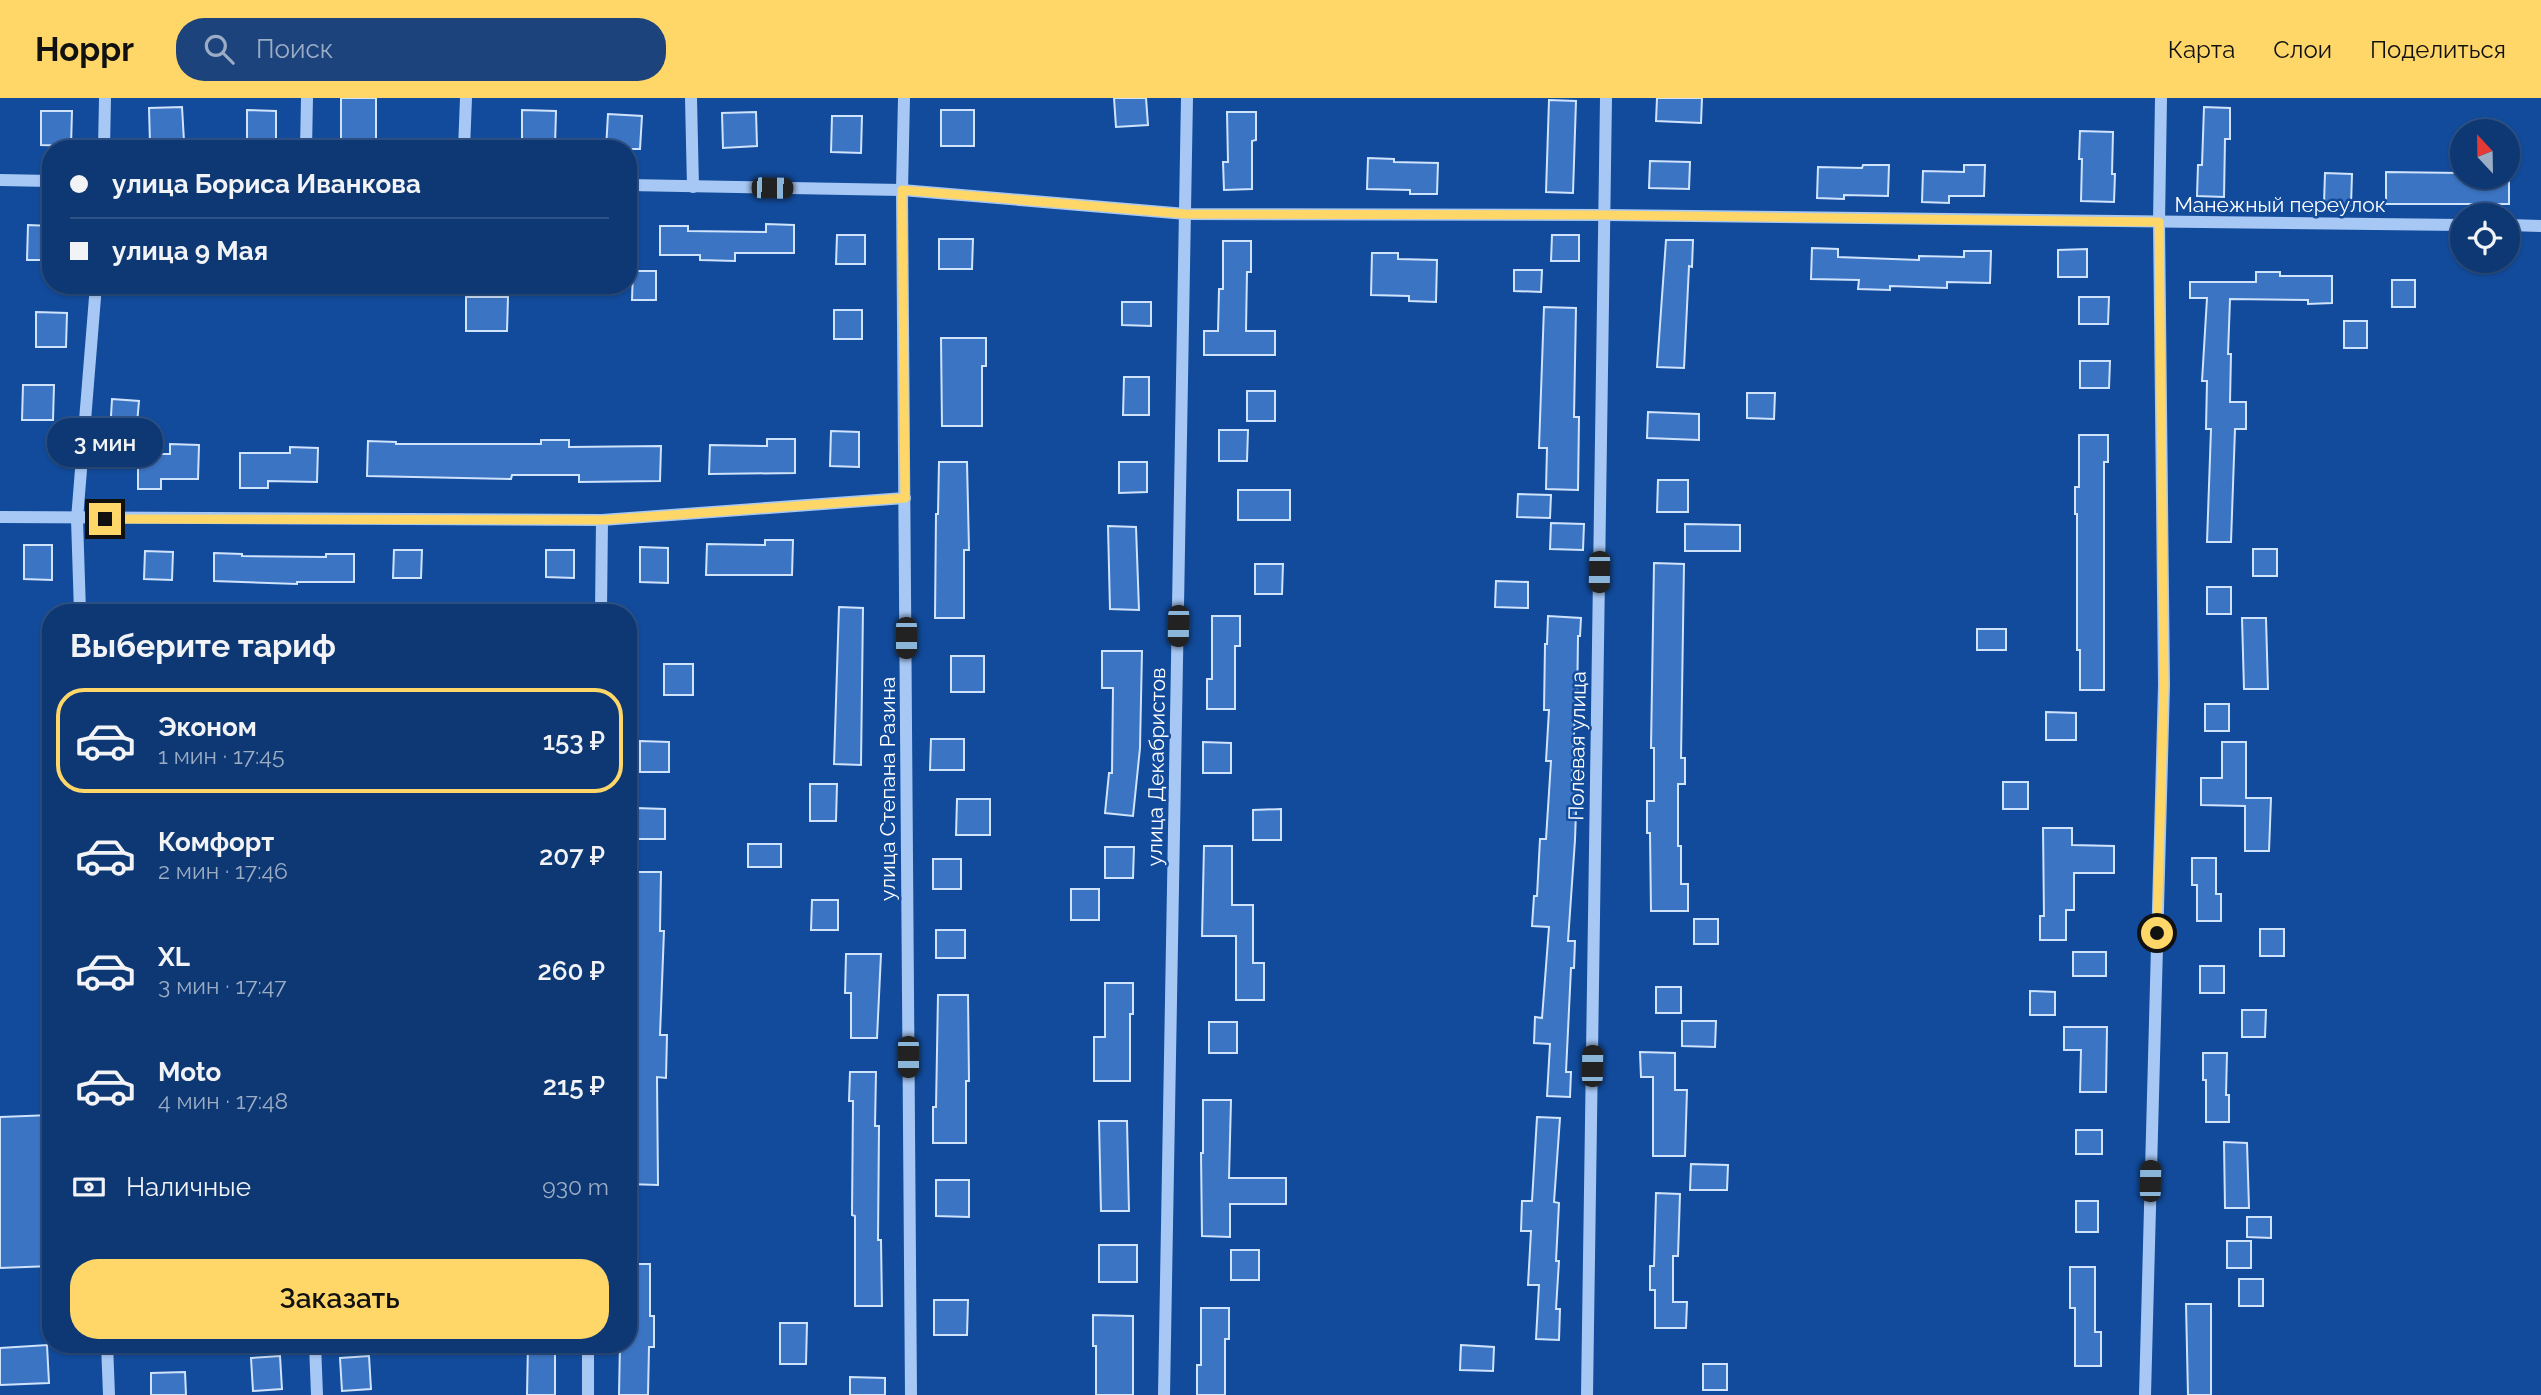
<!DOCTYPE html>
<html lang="ru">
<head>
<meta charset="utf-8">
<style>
	body { margin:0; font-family:Raleway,sans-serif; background:#1c437c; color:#f1f3f6; height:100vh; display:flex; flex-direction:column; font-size:26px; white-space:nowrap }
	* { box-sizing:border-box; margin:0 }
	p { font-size:23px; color:#9bacc5 }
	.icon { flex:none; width:38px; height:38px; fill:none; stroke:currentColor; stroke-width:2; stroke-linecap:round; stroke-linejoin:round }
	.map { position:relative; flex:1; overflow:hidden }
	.panel { position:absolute; left:42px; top:506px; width:595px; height:749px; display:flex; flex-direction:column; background:#0e3874; border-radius:28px; box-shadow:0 2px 5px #0004,0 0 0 2px #2e5286 }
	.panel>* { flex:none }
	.top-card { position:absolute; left:42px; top:42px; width:595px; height:154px; border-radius:28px; box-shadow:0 2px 5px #0004,0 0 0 2px #2e5286; display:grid; align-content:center; height:154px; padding:0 28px; background:#0e3874 }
	.needle { width:46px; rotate:338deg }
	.fabs { position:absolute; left:2450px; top:21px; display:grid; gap:14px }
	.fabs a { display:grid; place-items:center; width:70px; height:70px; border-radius:50%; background:#0e3874; box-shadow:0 2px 5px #0004,0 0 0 2px #2e5286; font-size:35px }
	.end { position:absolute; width:32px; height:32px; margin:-16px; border:9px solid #ffd769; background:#111; box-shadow:0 0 0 4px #111 }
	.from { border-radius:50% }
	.bubble { position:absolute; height:49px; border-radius:24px; background:#0e3874; box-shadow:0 2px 5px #0004,0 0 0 2px #2e5286; font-size:23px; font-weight:600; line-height:49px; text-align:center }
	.car { position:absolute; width:21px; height:42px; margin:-21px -10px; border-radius:9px; box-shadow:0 0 5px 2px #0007; background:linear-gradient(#222 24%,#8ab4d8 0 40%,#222 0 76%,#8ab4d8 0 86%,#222 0) }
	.top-card b { display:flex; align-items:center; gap:24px; height:66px; font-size:26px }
	.top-card b+b { border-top:2px solid #2e5286 }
	.top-card i { width:18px; height:18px; background:#f1f3f6 }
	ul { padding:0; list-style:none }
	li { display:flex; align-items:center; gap:21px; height:105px; margin:0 14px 10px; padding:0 14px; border:4px solid transparent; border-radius:28px }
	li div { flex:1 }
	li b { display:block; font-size:26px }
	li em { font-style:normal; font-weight:600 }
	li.active { border-color:#ffd769 }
	li>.icon { width:63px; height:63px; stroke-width:1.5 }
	h2 { padding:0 28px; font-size:32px; line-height:84px }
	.pay { display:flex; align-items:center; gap:18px; height:77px; padding:0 28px; font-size:26px }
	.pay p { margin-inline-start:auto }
	.primary-button { display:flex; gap:14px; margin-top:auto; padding:14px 28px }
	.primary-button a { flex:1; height:80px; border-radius:28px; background:#ffd769; color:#111; font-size:28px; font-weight:600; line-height:80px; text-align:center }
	header { display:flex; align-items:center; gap:42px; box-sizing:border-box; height:98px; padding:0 35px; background:#ffd769; color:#111 }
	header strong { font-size:33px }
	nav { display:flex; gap:38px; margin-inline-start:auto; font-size:24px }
	.search { width:490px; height:63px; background:#1c437c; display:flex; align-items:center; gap:18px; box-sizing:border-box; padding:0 24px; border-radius:28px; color:#9bacc5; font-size:26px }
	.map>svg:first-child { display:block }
	.building { fill:#3b74c2; stroke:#cfe3fd; stroke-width:2 }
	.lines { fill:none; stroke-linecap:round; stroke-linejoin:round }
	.minor { stroke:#a7c8f4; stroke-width:12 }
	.route { stroke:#ffd769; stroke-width:9 }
	.labels { text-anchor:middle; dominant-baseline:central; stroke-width:5; stroke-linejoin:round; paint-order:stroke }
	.street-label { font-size:21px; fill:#fff; stroke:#124b9b }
</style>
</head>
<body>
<header>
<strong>Hoppr</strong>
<div class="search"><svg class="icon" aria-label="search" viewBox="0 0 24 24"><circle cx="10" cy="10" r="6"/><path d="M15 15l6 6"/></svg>Поиск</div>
<nav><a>Карта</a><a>Слои</a><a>Поделиться</a></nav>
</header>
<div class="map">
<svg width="2541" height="1297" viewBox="0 0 2541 1297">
	<rect width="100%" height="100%" fill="#124b9b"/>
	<!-- building -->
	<g class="building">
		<rect x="341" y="0" width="35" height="45"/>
		<path d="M1114,0H1146L1148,27L1116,29Z"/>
		<path d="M1657,0H1702L1701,25L1656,23Z"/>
		<path d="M1549,2L1576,3L1573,95L1546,94Z"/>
		<path d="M182,9L184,43L150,45L149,10Z"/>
		<path d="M2204,9L2230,10V41H2225L2224,99L2197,98L2198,67H2202Z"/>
		<path d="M247,12L276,13V42H247Z"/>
		<path d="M522,12L556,13L555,48L522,47Z"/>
		<rect x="941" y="12" width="33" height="36"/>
		<path d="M41,13H72L71,48L41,47Z"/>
		<path d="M756,14L757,48L723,50L722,15Z"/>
		<path d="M1227,14H1256V42L1252,43V91L1224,92L1223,64H1228Z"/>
		<path d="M608,16L642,18L640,51H606Z"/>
		<path d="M832,18H862L861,55L831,54Z"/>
		<path d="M2080,33L2113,34L2112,76H2115L2114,104L2081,103L2082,61H2079Z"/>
		<path d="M1368,60L1394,61V64L1438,65L1437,96H1410V92L1367,91Z"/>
		<path d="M1650,63L1690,64L1689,91L1649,90Z"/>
		<path d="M1863,67H1889L1888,98L1844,97V101L1817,100L1818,69L1862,70Z"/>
		<path d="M1964,67H1985L1984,98H1949V105L1922,104L1923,73L1964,74Z"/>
		<path d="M2386,74L2462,75V79H2509V106H2386Z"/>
		<path d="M2325,75L2352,76L2351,107L2324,106Z"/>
		<path d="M766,126L794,127V155H735V163L700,162V157H660V128H688V133L766,134Z"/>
		<path d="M28,127L51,128V162H27Z"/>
		<path d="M837,137H865V166H836Z"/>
		<path d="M1552,137H1579V163H1551Z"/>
		<path d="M939,141H973L972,171H939Z"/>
		<path d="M1666,142H1693L1692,169L1689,168L1684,270L1657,269Z"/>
		<path d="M1223,143H1251V174H1247L1246,233H1275V257H1204V233H1218L1219,191H1223Z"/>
		<path d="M1812,150L1838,151V159L1919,162V158L1964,159V153H1991L1990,185L1947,184V190L1890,188V192L1858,191L1859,182L1811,181Z"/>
		<path d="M2087,151V179H2058V152Z"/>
		<path d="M1372,155H1398V161L1437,162L1436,204L1409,203V198L1371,197Z"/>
		<path d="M1514,172H1542L1541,194L1514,193Z"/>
		<path d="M633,173H656V202H632Z"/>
		<path d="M2256,174H2280V178H2332V205L2308,206V202L2230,201L2228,256H2231L2230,304H2246V331H2235L2231,444H2207L2211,331H2206L2207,283H2202L2207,200H2190V184H2256Z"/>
		<rect x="2392" y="182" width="23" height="27"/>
		<path d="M466,199H508L507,233H466Z"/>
		<path d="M2079,199H2109L2108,226H2079Z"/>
		<path d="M1122,204H1151V228L1122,227Z"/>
		<path d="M1544,209L1576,210L1574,319H1579L1578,392L1546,391L1547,350H1539Z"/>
		<rect x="834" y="212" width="28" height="29"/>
		<path d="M36,214L67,215L66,249H36Z"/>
		<rect x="2344" y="223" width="23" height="27"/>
		<path d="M941,240H986V268H982V328H942Z"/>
		<path d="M2080,263H2110L2109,290H2080Z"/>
		<path d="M1124,279H1149V317H1123Z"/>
		<path d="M23,287H54L53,322H22Z"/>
		<rect x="1247" y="293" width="28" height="30"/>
		<path d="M1747,295H1775L1774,321L1747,320Z"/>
		<path d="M112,301L139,303L136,337L110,335Z"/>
		<path d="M1648,314L1699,316V342L1647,340Z"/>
		<path d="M1219,332H1248L1247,363H1219Z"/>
		<path d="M831,333L859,334V369L830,368Z"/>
		<path d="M2079,337H2108V364H2104V592H2080V552H2077V416H2075V389H2079Z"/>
		<path d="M767,341H795V375L709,376L710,347L767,348Z"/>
		<path d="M541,342H569V349L661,348L660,383L579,384V377H512L511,381L367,378L368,343L396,344V346H541Z"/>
		<path d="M170,346L199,347L198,381H161V391H138V356H170Z"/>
		<path d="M290,349L318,350L317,384L268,383V390H240V355H290Z"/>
		<path d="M939,364H967L969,452H964V520H935L936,416H938Z"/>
		<path d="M1119,364H1147V394L1119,395Z"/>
		<path d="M1658,382H1688V414H1657Z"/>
		<rect x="1238" y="392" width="52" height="30"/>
		<path d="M1518,396L1551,397L1550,420L1517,419Z"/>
		<path d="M1551,425L1584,426L1583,452L1550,451Z"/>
		<path d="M1685,426L1740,427V453H1685Z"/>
		<path d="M1108,428L1136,429L1139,512L1110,511Z"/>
		<path d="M765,442H793L792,477H706L707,446L765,447Z"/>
		<path d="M24,447H52V482L24,481Z"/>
		<path d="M640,449L668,450V485L640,484Z"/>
		<rect x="2253" y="451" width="24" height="27"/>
		<path d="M394,452H422L421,480H393Z"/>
		<path d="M546,452H574V480L546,479Z"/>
		<path d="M145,453L173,454L172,482L144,481Z"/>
		<path d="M214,455L242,456V458L326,459V456H354V484H297V486L214,483Z"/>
		<path d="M1654,465L1684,466L1681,660H1685V686H1678V748H1681V786H1688V813H1651L1650,735H1647V703H1654V650H1651Z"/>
		<path d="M1255,466H1283L1282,496H1255Z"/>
		<path d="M1496,483L1528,484V510L1495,509Z"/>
		<rect x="2207" y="489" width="24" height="27"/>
		<path d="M839,509L863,510L861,667L834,666Z"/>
		<path d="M1212,518H1240V548H1235V611H1207V581H1212Z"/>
		<path d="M1548,518L1581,520L1580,538H1578L1577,613H1575L1572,685H1577L1575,742L1568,843H1575L1574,870H1571L1566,974H1571L1570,999L1547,998L1550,946L1534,945L1535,919L1542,920L1549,829L1532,828L1534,798H1537L1540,741H1546L1551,663H1546L1549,612H1544L1545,546H1547Z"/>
		<path d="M2242,520H2266L2268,591H2244Z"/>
		<rect x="1977" y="531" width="29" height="21"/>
		<path d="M1102,553H1142L1140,650L1133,718L1105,715L1109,675H1112L1113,590H1102Z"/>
		<rect x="951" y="558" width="33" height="36"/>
		<rect x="664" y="566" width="29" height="31"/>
		<rect x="2205" y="606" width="24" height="27"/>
		<path d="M2046,614L2076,615V642H2046Z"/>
		<path d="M931,641H964V672H930Z"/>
		<path d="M640,643L669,644V674H640Z"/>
		<path d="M1203,644L1231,645V675H1203Z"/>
		<path d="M2222,644H2246V700H2271L2269,753H2245V708L2201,707V680H2222Z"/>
		<rect x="2003" y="684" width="25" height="27"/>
		<path d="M810,686H837L836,723H810Z"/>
		<path d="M957,701H990V737H956Z"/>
		<path d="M636,710L665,711V741H636Z"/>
		<path d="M1281,711V742H1253V712Z"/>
		<path d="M2043,730H2072V747L2114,748V775H2074V812H2066V842H2040V818H2044Z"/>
		<rect x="748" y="746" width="33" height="23"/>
		<path d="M1204,748H1232V807H1253V865H1264V902H1236V838H1202Z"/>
		<path d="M1105,749H1134L1133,780H1105Z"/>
		<path d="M2192,760H2216V796H2221V823H2197V787H2192Z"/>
		<rect x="933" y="761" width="28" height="30"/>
		<path d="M632,774H661L660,833H664L660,937H667L666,980L657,979L658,1087L628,1086V936H631L632,889L634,890L635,805H632Z"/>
		<rect x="1071" y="791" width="28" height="31"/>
		<path d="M812,802H838V832H811Z"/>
		<rect x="1694" y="821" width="24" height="25"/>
		<rect x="2260" y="831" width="24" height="27"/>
		<rect x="936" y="832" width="29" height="28"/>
		<rect x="2073" y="854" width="33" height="24"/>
		<path d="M846,856H881L877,940H851V895H845Z"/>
		<rect x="2200" y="868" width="24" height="27"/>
		<path d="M1105,885H1133V916H1130V983H1094V939H1105Z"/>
		<rect x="1656" y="889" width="25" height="26"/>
		<path d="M2030,893L2055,894V917H2030Z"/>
		<path d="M938,897H968L969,983H966V1045H933V1009H936Z"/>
		<path d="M2242,912H2266L2265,939H2242Z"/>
		<path d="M1682,923H1716L1715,949L1682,948Z"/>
		<rect x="1209" y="924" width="28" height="31"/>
		<path d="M2064,929H2107L2106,994H2080L2081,952H2064Z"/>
		<path d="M1640,954L1675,955V992H1687L1685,1058H1653V979H1641Z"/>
		<path d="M2203,955H2227L2226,997H2229V1024H2206V982H2203Z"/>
		<path d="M850,974H876L875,1028H879L878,1142H881L882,1208H855V1118L852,1117L853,1003H849Z"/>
		<path d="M1203,1002H1231L1229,1080H1286V1106H1230V1139L1202,1138L1201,1055H1203Z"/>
		<path d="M51,1017V1168L0,1170V1019Z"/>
		<path d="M1537,1019L1560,1020L1554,1104L1559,1105L1556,1163H1559L1556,1211H1560L1559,1242L1536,1241L1539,1187H1528L1531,1133H1521L1522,1103H1532Z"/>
		<path d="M1099,1023H1127L1129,1113H1101Z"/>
		<rect x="2076" y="1032" width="26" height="24"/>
		<path d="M2224,1044L2247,1045L2249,1110H2225Z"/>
		<path d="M1691,1066L1728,1067L1727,1092H1690Z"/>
		<path d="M936,1082H969V1119L936,1118Z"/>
		<path d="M1656,1095L1680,1096L1678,1158H1673V1204H1687L1686,1230H1655V1192H1650V1168H1654Z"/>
		<rect x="2076" y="1103" width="22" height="31"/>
		<path d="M2247,1119H2271V1140L2247,1139Z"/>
		<rect x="2227" y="1143" width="24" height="27"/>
		<rect x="1099" y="1147" width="38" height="37"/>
		<rect x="1231" y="1152" width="28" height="30"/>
		<path d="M628,1166H650V1218H654V1249H649L648,1297H619L620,1246H628Z"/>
		<path d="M2070,1169H2095V1234H2101V1268H2075V1210H2070Z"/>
		<rect x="2239" y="1181" width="24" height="27"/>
		<path d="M934,1202H968L967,1237H934Z"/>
		<path d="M2186,1206H2211V1297H2188Z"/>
		<path d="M1201,1210H1229V1241H1225V1297H1197V1267H1201Z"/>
		<path d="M1093,1217L1133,1218V1297H1096V1248H1093Z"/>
		<path d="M780,1225H807L806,1266H780Z"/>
		<path d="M528,1246H555V1297H527Z"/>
		<path d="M47,1247L49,1285L0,1287V1250Z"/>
		<path d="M1461,1247L1494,1249L1493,1273L1460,1272Z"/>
		<path d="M280,1258L282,1291L253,1293L251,1260Z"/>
		<path d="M369,1258L371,1291L342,1293L340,1260Z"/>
		<rect x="1703" y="1266" width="24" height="26"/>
		<path d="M185,1274L186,1297H151V1275Z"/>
		<path d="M850,1279L885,1280V1297H850Z"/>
	</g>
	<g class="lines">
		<!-- minor -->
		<g class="minor">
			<path d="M691,0L693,89"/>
			<path d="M904,0L902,92L911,1297"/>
			<path d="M104,51L105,0"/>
			<path d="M306,51L307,0"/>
			<path d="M464,51L466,0"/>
			<path d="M0,82L51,83"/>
			<path d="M628,87L902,92L1186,116L1605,117L2462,127"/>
			<path d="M2508,127L2541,128"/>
			<path d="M0,419L602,422L905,400"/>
			<path d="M80,514L77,421L96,187"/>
			<path d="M601,514L602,422"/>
			<path d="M107,1246L109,1297"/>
			<path d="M315,1246L317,1297"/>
			<path d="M588,1297V1246"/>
			<path d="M1164,1297L1187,0"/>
			<path d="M1587,1297L1606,0"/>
			<path d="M2145,1297L2164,587L2159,124L2161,0"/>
		</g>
	</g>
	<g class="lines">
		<!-- route -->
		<path class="route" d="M105,421L603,422L905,400L902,92L1186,116L1605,117L2159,124L2164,587L2157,835"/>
	</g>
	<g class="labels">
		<!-- street labels -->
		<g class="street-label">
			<text x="2280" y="106">Манежный переулок</text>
			<text transform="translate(1577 648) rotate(-89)">Полевая улица</text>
			<text transform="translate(1156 669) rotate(-89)">улица Декабристов</text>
			<text transform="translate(887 691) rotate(-90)">улица Степана Разина</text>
		</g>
	</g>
</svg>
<div class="fabs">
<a><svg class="needle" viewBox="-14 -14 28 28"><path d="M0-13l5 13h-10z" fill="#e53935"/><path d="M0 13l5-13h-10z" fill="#9bacc5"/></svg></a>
<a><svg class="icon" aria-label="locate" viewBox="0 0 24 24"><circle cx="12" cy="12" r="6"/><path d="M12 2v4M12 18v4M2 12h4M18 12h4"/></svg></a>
</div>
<i class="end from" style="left:2157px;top:835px"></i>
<i class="end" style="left:105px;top:421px"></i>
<div class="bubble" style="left:47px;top:320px;width:116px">3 мин</div>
<i class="car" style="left:772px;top:90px;rotate:91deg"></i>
<i class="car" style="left:1599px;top:474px;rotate:181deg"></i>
<i class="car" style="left:1178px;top:528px;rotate:181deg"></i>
<i class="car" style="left:906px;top:540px;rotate:180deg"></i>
<i class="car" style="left:908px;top:959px;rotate:180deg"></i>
<i class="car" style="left:1592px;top:968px;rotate:1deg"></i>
<i class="car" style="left:2150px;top:1083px;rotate:1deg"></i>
<div class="top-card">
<b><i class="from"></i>улица Бориса Иванкова</b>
<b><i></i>улица 9 Мая</b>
</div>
<section class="panel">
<h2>Выберите тариф</h2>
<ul>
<li class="active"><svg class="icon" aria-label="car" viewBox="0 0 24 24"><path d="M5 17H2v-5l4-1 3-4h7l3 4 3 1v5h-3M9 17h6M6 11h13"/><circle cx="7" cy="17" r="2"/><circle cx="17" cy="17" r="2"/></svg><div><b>Эконом</b><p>1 мин · 17:45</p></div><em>153 ₽</em></li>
<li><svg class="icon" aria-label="car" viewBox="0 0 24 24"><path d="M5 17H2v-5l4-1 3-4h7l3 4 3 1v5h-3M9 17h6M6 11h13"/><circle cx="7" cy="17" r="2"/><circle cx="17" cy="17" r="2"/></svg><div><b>Комфорт</b><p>2 мин · 17:46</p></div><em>207 ₽</em></li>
<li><svg class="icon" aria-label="car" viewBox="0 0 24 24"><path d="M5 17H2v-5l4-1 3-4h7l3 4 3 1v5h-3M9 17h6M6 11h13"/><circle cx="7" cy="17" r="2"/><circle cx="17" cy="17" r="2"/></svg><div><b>XL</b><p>3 мин · 17:47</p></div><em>260 ₽</em></li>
<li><svg class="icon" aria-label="car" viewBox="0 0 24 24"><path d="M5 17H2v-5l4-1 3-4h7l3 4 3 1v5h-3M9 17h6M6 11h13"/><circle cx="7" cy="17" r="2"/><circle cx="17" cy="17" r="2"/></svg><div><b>Moto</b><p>4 мин · 17:48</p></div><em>215 ₽</em></li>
</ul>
<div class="pay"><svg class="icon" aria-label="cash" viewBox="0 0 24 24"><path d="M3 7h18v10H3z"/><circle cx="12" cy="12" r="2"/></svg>Наличные<p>930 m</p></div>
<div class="primary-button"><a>Заказать</a></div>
</section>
</div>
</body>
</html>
